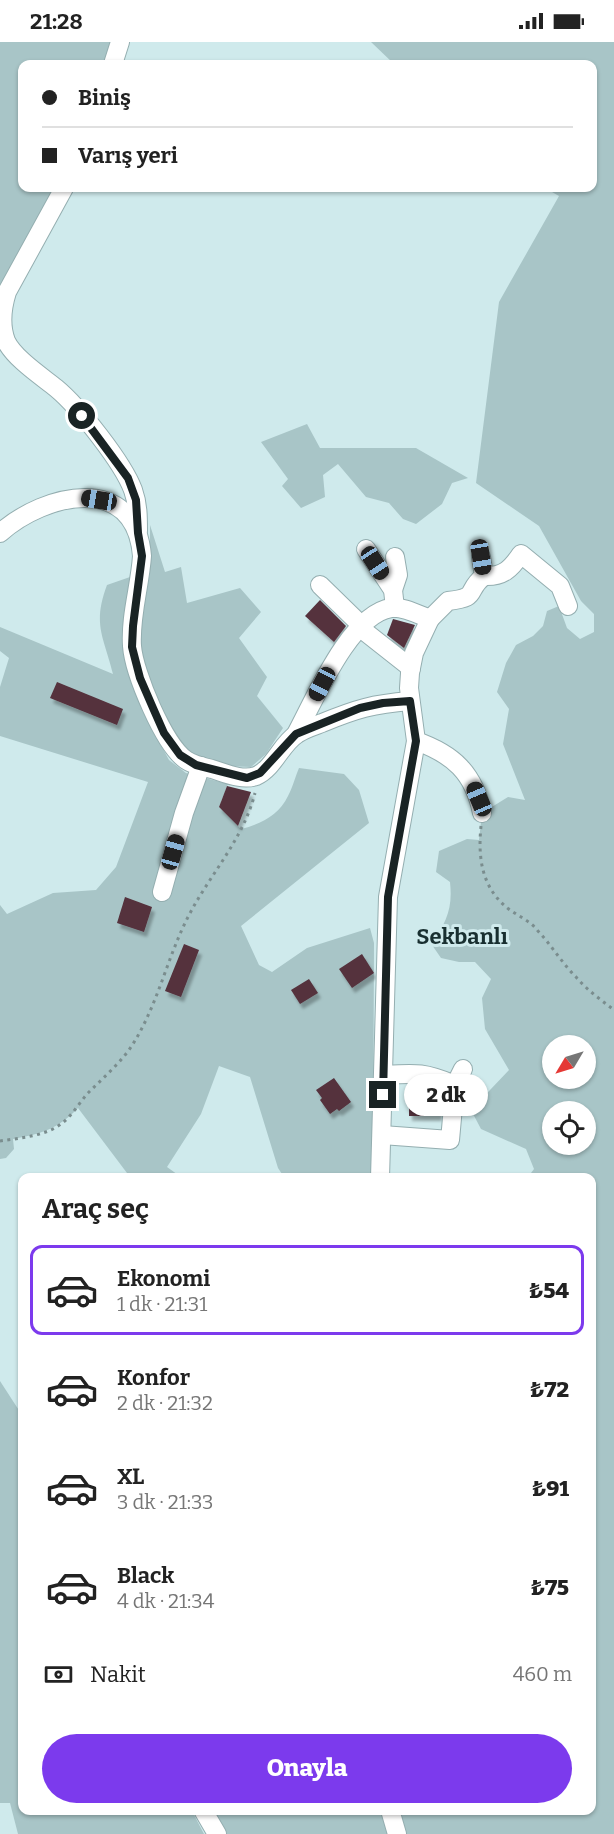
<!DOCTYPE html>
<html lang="tr">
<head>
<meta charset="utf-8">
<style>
	body { margin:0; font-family:Bitter,serif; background:#f6f6f6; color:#222; height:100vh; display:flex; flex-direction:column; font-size:22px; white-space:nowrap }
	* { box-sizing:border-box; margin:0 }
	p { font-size:20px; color:#767676 }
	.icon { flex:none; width:33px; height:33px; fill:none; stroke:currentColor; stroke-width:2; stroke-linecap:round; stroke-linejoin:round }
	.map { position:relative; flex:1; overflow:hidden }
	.side { position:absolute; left:18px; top:1131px; width:578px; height:642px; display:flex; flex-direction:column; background:#fff; border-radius:12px; box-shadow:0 2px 4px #0004 }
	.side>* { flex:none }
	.guide { position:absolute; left:18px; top:18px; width:579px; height:132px; border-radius:12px; box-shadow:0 2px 4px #0004; display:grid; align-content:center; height:132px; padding:0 24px; background:#fff }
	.needle { width:39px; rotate:232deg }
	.fabs { position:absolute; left:542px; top:993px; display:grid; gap:12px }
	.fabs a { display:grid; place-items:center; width:54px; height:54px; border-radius:50%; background:#fff; box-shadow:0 2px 4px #0004; font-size:30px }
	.end { position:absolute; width:27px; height:27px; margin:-14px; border:8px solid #192324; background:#fff; box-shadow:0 0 0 3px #fff }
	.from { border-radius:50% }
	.bubble { position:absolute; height:42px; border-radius:21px; background:#fff; box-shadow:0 2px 4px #0004; font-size:20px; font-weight:800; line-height:42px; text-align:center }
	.car { position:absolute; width:18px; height:36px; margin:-18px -9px; border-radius:8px; box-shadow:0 0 4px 2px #0007; background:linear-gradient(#222 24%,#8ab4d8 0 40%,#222 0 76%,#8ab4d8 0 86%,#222 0) }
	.guide b { display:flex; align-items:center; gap:21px; height:57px; font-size:22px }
	.guide b+b { border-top:2px solid #e0e0e0 }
	.guide i { width:15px; height:15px; background:#222 }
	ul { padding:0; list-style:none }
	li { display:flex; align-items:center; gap:18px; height:90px; margin:0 12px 9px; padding:0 12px; border:3px solid transparent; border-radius:12px }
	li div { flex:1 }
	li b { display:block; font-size:22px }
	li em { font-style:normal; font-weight:800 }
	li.current { border-color:#7c3aed }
	li>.icon { width:54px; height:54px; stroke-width:1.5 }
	h2 { padding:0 24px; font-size:27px; line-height:72px }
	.pay { display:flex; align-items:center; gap:15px; height:66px; padding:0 24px; font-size:22px }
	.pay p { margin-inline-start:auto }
	.cta { display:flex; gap:12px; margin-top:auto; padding:12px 24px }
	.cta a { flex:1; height:69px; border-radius:36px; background:#7c3aed; color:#fff; font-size:24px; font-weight:800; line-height:69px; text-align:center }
	.status { display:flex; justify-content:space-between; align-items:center; height:42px; padding:0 30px; background:#fff; direction:ltr }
	.status svg { height:16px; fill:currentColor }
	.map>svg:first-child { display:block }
	.green { fill:#a8c5c7; fill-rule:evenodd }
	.building { fill:#54313c; filter:url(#shadow) }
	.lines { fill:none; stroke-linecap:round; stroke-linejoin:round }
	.minor-casing { stroke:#94aeb0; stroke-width:20 }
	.path { stroke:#7a8d8e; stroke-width:3; stroke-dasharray:3 4.5; stroke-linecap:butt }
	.minor { stroke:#fff; stroke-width:18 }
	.route { stroke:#192324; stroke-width:8 }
	.labels { text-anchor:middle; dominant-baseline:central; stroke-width:6; stroke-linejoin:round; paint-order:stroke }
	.quarter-label { font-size:22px; font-weight:bold; fill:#182f30; stroke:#cfeaec }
</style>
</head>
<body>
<div class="status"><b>21:28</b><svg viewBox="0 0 49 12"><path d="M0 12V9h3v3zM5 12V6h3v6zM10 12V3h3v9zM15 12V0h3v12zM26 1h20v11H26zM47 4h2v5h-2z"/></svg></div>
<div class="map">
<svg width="614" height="1792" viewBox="0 0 614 1792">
	<defs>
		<filter id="shadow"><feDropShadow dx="3" dy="5" stdDeviation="1.5" flood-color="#0004"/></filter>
	</defs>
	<rect width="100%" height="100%" fill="#cfeaec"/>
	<!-- green -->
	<g class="green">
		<path d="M0,0H114L107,22H22V146H58L0,251Z"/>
		<path d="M371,0H614V1792H227L214,1769L591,1768V1136L528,1135L534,1127L526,1107L481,1087L471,1068L509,1028L485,987L482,956L491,937L475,920H459L441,916L432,903C446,879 453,868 450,840L436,830L439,809L467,797L479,798L482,771L508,755L525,758L503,702L509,667L497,650L506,621L516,603L533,594L543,584L547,569L559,564L567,586L580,597L594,590V572L581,559L539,484L476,441L499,260L559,154L545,146H592V22H394ZM552,1004H585V1036H552ZM552,1070H585V1102H552Z"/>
		<path d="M307,382L320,406H416L468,436L452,441L442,462L416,482L403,477L389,461L366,455L338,422L323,433L325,455L301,466L282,444L288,437L261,400Z"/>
		<path d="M150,483L165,530L181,525L187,561L240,546L261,570L239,596L267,635L257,654L283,686L266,712L251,725L224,724L194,717L174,696L151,645L138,600L150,530Z"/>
		<path d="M130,535L122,589L125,612L148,679L169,718L186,731L228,742L219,765L241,787C261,782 279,773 288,754C293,745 295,735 299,726L344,732L359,748L369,781L241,884L259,923L272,930L307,906L370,886L374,901L373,1135H284L278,1126L250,1035L219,1024L201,1072L167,1125L181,1135H130L78,1066C58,1087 41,1092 13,1097L14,1107L6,1116L0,1117V863L7,872L53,851L96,848L116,825L148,740L0,694V645L9,616L0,609V585L113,632C104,595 92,583 107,543Z"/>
		<path d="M0,1339L22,1373V1768L192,1769L204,1792H18L10,1761H0Z"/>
	</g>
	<!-- building -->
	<g class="building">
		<path d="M320,558L346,584L334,600L305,574Z"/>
		<path d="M393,577L415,583L404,606L387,593Z"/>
		<path d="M57,640L123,667L117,683L50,656Z"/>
		<path d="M227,744L251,750L238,784L219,765Z"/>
		<path d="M125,855L152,865L144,890L117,881Z"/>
		<path d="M184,902L199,908L181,955L165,949Z"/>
		<path d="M362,912L374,931L352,946L339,927Z"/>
		<path d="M309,937L318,951L300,962L291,948Z"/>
		<path d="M334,1036L351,1060L339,1069L337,1067L330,1072L320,1058L322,1056L316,1048Z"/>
		<rect x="409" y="1051" width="30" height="23"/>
	</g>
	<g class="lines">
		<defs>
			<g id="minor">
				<path d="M113,22L120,0"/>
				<path d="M64,146L7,250C2,266 0,283 6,299C14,316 41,334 56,346C79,365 123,421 133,448C138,462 138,475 138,489"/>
				<path d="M0,491C45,451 135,430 142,514C140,544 130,574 132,604C134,631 164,703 186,718C193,723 203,725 212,727C225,731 242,739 256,734C274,726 281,702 297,692C304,687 314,684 322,681C356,667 373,662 410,659"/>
				<path d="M366,507L393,548L395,566"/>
				<path d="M484,534C503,535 511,527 521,512L560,544L568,564"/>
				<path d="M320,543L361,583"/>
				<path d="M393,548L398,533L395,515"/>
				<path d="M430,577L448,559C481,555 464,550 484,534L481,515"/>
				<path d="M359,585L411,626"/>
				<path d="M296,692C314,659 350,572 391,566C403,564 419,573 430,577L414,611L410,631L409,646L416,699L388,855L380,1136"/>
				<path d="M416,699C453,712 474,731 482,771"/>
				<path d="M162,850L184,771L201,724"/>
				<path d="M455,1043L463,1027"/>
				<path d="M382,1093L450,1098L455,1043C424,1030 416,1031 384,1033"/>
				<path d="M203,1768L217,1792"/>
				<path d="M390,1768L397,1792"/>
			</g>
		</defs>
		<!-- minor casing -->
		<use href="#minor" class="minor-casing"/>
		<!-- path -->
		<g class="path">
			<path d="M481,784C478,814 481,843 505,864C515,873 530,878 538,889C552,904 562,921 576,935C587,948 601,958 614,968"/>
			<path d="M0,1099C20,1096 45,1094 61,1082C72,1074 79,1061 88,1051C102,1037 117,1024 129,1008C157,967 166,918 188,875C210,832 243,798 255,751"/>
		</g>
		<!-- minor -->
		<use href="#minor" class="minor"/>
	</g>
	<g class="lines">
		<!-- route -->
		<path class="route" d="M82,374L128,436L136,458L138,491L142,514L133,584L132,605L140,636L153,666L164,691L180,713L196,723L247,736L260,731L296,692L360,666L383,661L410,659L416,699L388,855L383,1053"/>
	</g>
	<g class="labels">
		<!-- quarter labels -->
		<g class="quarter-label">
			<text x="462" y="894">Sekbanlı</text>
		</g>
	</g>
</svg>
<div class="fabs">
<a><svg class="needle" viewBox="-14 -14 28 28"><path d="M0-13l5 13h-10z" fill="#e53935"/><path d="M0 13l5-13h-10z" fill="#767676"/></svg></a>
<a><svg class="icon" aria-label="locate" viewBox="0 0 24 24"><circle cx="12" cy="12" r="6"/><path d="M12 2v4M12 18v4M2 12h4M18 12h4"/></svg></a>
</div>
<i class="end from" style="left:82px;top:374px"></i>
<i class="end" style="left:383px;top:1053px"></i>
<div class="bubble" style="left:404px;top:1032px;width:84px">2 dk</div>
<i class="car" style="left:99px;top:458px;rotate:279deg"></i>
<i class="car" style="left:481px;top:515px;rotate:171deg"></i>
<i class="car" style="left:375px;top:521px;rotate:147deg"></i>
<i class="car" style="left:322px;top:642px;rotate:208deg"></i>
<i class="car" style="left:479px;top:757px;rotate:337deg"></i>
<i class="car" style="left:173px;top:810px;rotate:16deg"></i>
<div class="guide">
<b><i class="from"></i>Biniş</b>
<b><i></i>Varış yeri</b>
</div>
<section class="side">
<h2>Araç seç</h2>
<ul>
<li class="current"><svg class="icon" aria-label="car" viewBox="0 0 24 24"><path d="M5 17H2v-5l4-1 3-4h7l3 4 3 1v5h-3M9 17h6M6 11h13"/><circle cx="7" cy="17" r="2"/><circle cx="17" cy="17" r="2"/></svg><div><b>Ekonomi</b><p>1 dk · 21:31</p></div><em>₺54</em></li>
<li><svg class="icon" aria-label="car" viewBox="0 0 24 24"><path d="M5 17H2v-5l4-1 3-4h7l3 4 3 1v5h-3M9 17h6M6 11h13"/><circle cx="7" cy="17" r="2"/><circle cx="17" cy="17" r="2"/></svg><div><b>Konfor</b><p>2 dk · 21:32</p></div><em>₺72</em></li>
<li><svg class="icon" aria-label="car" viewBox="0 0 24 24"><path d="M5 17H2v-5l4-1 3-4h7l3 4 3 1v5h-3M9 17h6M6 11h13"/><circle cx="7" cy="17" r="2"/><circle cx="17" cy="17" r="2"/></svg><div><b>XL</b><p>3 dk · 21:33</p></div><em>₺91</em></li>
<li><svg class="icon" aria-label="car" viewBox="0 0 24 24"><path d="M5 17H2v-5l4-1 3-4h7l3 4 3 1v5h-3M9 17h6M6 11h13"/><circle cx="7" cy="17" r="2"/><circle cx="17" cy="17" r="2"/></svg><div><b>Black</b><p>4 dk · 21:34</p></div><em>₺75</em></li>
</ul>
<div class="pay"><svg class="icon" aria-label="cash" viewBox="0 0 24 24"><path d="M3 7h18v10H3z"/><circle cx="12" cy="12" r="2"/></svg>Nakit<p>460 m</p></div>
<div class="cta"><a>Onayla</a></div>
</section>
</div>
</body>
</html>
